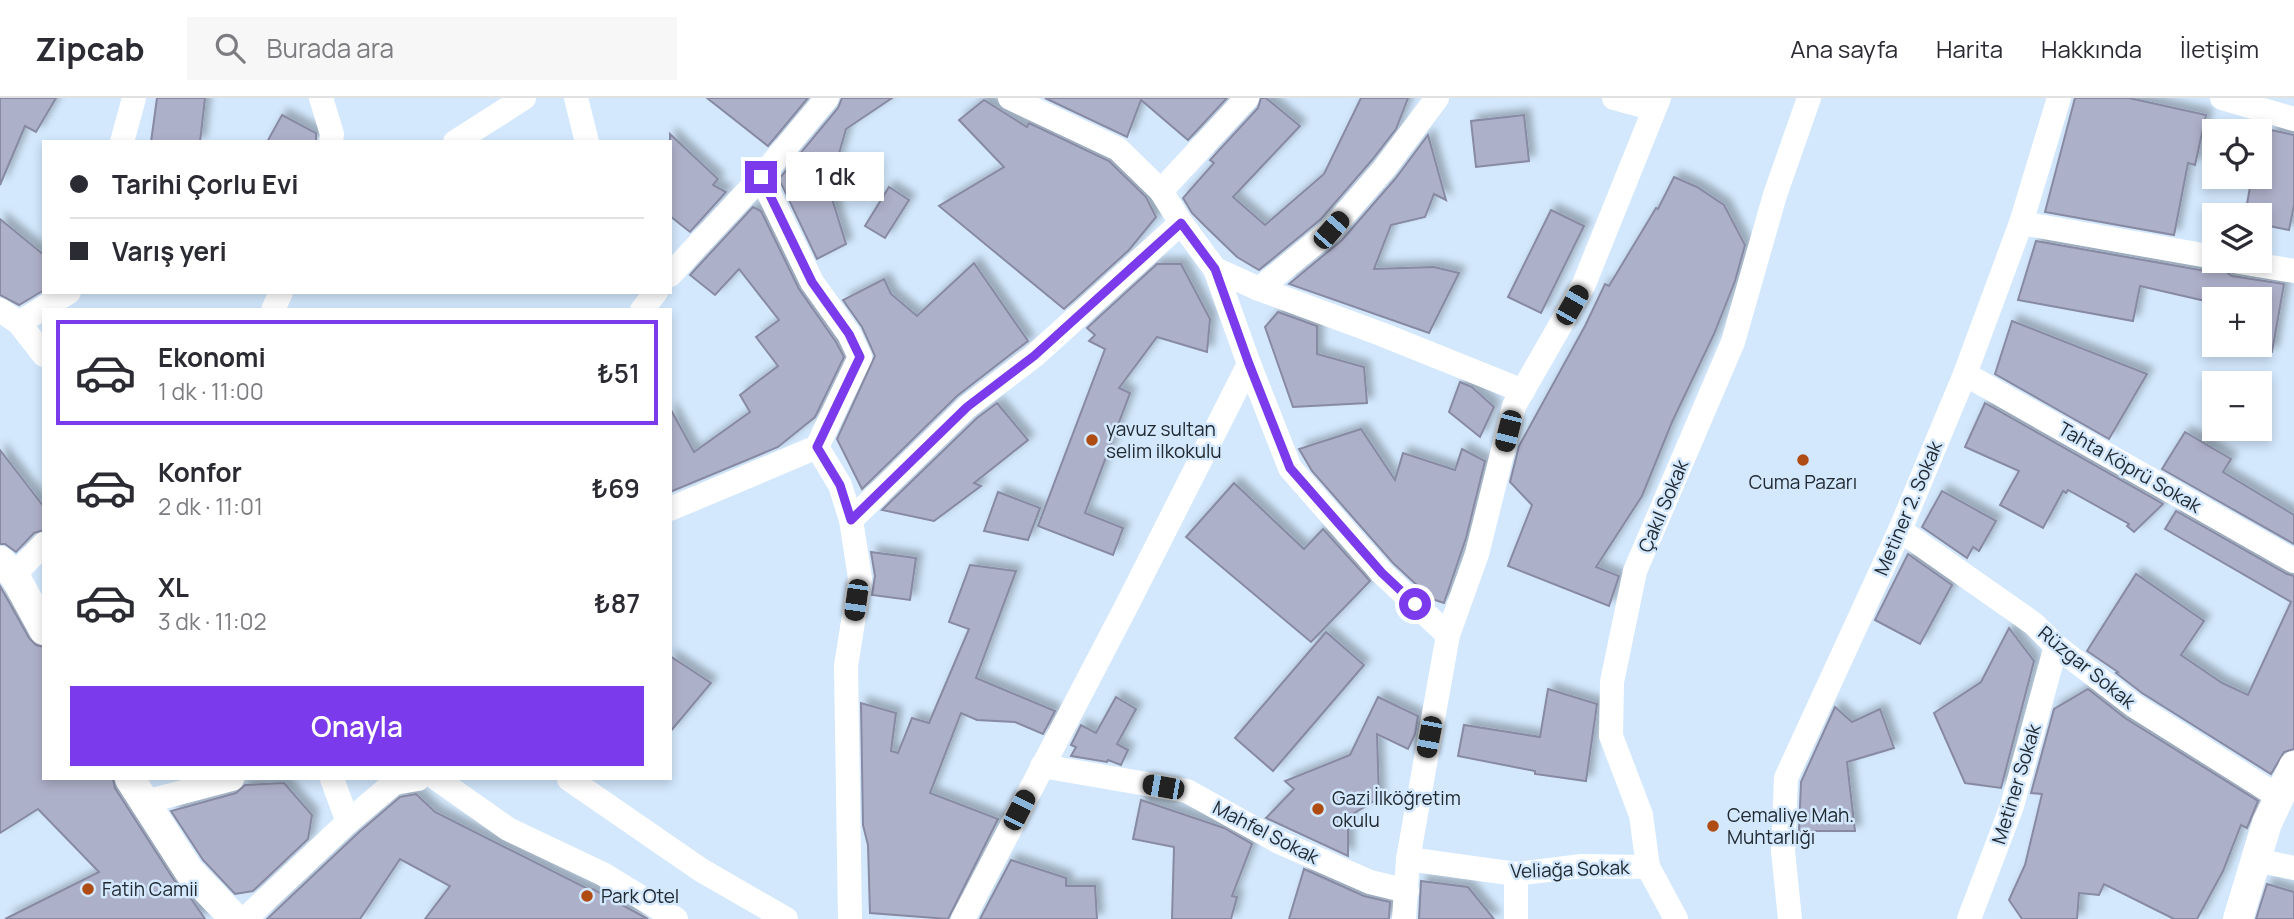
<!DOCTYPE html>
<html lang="tr">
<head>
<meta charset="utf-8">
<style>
	body { margin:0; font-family:Manrope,sans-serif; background:#f7f7f7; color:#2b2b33; height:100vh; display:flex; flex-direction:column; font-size:26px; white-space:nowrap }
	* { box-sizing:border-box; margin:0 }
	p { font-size:23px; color:#7c7c81 }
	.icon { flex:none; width:38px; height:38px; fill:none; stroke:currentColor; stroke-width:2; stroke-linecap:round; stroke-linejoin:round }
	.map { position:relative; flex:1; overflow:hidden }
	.panel { position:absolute; left:42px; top:210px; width:630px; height:472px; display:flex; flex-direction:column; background:#fff; border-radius:0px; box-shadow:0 4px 10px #0003 }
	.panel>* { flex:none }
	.top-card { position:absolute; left:42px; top:42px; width:630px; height:154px; border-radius:0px; box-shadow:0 4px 10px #0003; display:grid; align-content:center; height:154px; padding:0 28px; background:#fff }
	.controls { position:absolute; left:2202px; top:21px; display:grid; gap:14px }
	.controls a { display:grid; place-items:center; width:70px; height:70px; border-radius:0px; background:#fff; box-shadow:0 4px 10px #0003; font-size:35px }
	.end { position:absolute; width:32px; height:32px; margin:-16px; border:9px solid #7c3aed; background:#fff; box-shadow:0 0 0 4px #fff }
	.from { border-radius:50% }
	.bubble { position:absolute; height:49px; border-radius:0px; background:#fff; box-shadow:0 4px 10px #0003; font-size:23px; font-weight:600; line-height:49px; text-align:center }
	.car { position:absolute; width:21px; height:42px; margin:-21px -10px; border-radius:9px; box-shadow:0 0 5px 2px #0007; background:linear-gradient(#222 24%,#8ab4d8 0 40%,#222 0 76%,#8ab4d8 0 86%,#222 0) }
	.top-card b { display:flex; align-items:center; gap:24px; height:66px; font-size:26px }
	.top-card b+b { border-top:2px solid #e1e1e2 }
	.top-card i { width:18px; height:18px; background:#2b2b33 }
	ul { padding:12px 0 0; list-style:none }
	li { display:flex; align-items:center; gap:21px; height:105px; margin:0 14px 10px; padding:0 14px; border:4px solid transparent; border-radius:0px }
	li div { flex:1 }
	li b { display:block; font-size:26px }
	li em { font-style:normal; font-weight:600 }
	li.current { border-color:#7c3aed }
	li>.icon { width:63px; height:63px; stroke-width:1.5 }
	.cta { display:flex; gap:14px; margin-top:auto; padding:14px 28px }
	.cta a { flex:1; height:80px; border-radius:0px; background:#7c3aed; color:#fff; font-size:28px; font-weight:600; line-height:80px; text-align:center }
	header { display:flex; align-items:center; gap:42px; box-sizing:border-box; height:98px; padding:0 35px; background:#fff; border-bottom:2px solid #e1e1e2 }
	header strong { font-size:33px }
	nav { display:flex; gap:38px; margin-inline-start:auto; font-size:24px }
	.search { width:490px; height:63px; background:#f7f7f7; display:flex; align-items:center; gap:18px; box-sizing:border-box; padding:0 24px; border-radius:0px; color:#7c7c81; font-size:26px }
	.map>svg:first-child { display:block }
	.building { fill:#adb0c9; stroke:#878aa2; stroke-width:2; filter:url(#shadow) }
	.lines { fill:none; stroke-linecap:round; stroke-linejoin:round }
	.minor { stroke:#fff; stroke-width:24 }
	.tertiary { stroke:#fff; stroke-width:30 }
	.route { stroke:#7c3aed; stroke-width:9 }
	.poi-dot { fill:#af4c13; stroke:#d3e8fd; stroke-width:2.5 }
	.labels { text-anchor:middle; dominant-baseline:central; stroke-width:5; stroke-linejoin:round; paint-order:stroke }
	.poi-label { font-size:19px; fill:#222a31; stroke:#d3e8fd; text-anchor:start }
	.street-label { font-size:19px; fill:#222a31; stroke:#d3e8fd }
</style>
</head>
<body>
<header>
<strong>Zipcab</strong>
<div class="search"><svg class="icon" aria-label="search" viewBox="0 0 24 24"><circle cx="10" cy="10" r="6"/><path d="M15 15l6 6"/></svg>Burada ara</div>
<nav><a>Ana sayfa</a><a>Harita</a><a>Hakkında</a><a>İletişim</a></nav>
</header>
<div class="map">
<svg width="2294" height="821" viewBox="0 0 2294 821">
	<defs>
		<filter id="shadow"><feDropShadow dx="6" dy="-6" stdDeviation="3.5" flood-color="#0004"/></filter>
	</defs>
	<rect width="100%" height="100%" fill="#d3e8fd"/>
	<!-- building -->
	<g class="building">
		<path d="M0,0H56L36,34L25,28L0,87Z"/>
		<path d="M157,0H205L200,44H151Z"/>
		<path d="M707,0H808L768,48Z"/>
		<path d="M842,0H892L846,31L829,91L846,146L817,161L779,81L838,10Z"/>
		<path d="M1045,0H1227L1188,42L1141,2L1127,39Z"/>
		<path d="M1261,0H1266L1300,28L1233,99L1265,127L1324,76L1361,0H1408L1396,31L1372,62L1321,121L1259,172L1237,159L1205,128L1192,115L1183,100L1214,65L1210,62L1258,10Z"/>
		<path d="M2075,0H2129L2206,17L2195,67L2188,65L2174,137L2045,114Z"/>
		<path d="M984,2L1027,29L1029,25L1109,63L1146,99L1156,119L1129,152L1064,211L939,108L1004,69L959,22Z"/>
		<path d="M282,17L316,35V44H267Z"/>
		<path d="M1524,17L1529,63L1476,69L1471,23Z"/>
		<path d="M2271,32L2294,37V107L2289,132L2259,126V117H2245L2250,89L2259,90Z"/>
		<path d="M670,36L718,81L713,87L726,94L690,134L670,118Z"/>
		<path d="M1428,37L1446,102L1434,96L1425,119L1391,127L1374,171L1434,169L1459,175L1429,235L1289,186L1342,142L1395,81Z"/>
		<path d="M1674,79L1697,89L1724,107L1745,147L1735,183L1714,236L1672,324L1642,398L1596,469L1619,478L1609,508L1508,468L1532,407L1510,384L1519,348L1585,228L1605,186L1609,188L1656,110L1658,111Z"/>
		<path d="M889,89L909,102L885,140L865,128Z"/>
		<path d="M753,109L761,113L799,191L836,244L844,259L815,319L778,349L670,394V310L694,354L750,314L740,297L778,268L756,239L779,222L739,171L715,197L690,177Z"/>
		<path d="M1551,112L1584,128L1541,215L1508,199Z"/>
		<path d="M0,121L44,157V192L19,207L0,197Z"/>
		<path d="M2036,143L2211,174L2222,171L2232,178L2284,186L2272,254L2259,253V201H2214V205L2140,188L2133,223L2018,202Z"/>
		<path d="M974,165L1028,243L957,298L862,391L837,341L875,258L862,229L843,202L884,181L891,196L917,218Z"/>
		<path d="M1157,166H1181L1210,221L1207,254L1157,239L1119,290L1130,295L1085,415L1123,430L1113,457L1038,428L1105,251L1089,243L1095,237L1087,230Z"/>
		<path d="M1278,214L1317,228V256L1364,269L1367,305L1293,309L1265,229Z"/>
		<path d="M2012,223L2147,276L2109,341L1995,276Z"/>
		<path d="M1460,284L1472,289L1494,309L1480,339L1449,314Z"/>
		<path d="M997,305L1028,342L974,385L981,388L934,423L882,412L977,320Z"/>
		<path d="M1985,305L2163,406L2134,434L2127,428L2129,426L2068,392L2066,395L2063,393L2043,430L2000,407L2019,373L1965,349Z"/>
		<path d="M1361,331L1395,382L1403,355L1455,372L1462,351L1485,363L1466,440L1444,505L1432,501L1393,465L1312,373L1299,351Z"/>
		<path d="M2185,334L2231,361L2223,374L2294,417V446L2162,371Z"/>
		<path d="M0,352L44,409V432L34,435L16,454L5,446H0Z"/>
		<path d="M1234,385L1304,451L1323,431L1370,483L1311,544L1186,439Z"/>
		<path d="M1942,393L1996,423L1979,453L1973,449L1967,460L1922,429Z"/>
		<path d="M998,394L1040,410L1028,442L984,433Z"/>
		<path d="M2176,413L2287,476L2294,478V651L2284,654L2271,676L2142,595L2116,575L2118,574L2087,553L2136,476L2204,523L2181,557L2222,585L2248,597L2291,504L2165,431Z"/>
		<path d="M871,454L916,460L910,502L872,497L875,478Z"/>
		<path d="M1908,456L1952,487L1920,546L1875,522Z"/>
		<path d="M970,467L1016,473L976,580L1055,613L1043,636L1015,624L977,622L961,615L930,695L998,721L948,821L870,815L868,747L863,727L861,605L896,615L891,653L898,655L912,620L929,625L969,531L949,524Z"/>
		<path d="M0,488L29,540L36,547L44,549V681H113L115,690L174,782L192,802L205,821H5L99,774L38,711L0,735Z"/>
		<path d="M2009,530L2034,563L2001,690L1965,685L1934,615L1981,584Z"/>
		<path d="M1326,534L1364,567L1273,673L1235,640Z"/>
		<path d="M670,558L711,585L670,634Z"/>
		<path d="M1548,591L1597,606L1586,683L1535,676V673L1458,658L1464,627L1540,639Z"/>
		<path d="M2088,591L2125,620L2258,703L2247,730L2241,727L2223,773L2197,821H2174L2104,786L2099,797L2079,795L2077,821H2022L2009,802L2025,767L2042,696L2031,695L2054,611Z"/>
		<path d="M1116,599L1136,611L1117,646L1128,652L1121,667L1108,662L1107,664L1071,658L1076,649L1071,647L1081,627L1096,635Z"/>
		<path d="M1378,599L1418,618L1415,636L1408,651L1377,636L1379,700L1348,719V758L1266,720L1294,691L1285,683L1350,657Z"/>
		<path d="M1835,609L1852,624L1880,611L1894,650L1847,664L1855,733H1799L1801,684Z"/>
		<path d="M284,685L312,717L308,741L253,793L235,796L203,762L171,713L236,695L245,687Z"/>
		<path d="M416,696L435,714L592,793L593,791L648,821H425L450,788L400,761L360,821H267L358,735L400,699Z"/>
		<path d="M1141,702L1224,730L1252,746L1232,798L1237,799L1231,821H1172L1174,749L1133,741Z"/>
		<path d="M1011,762L1066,780V788H1095L1097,821H980Z"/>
		<path d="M1304,771L1364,798L1390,804L1389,821H1289Z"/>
		<path d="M1421,783L1468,789L1494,821H1419Z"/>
		<path d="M2267,786L2294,794V821H2256Z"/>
	</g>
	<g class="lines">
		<!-- minor -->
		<g class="minor">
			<path d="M321,0L332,36L331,44"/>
			<path d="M576,0L587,44"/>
			<path d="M1614,0L1654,11"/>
			<path d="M2222,0L2294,21"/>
			<path d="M122,44L134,0"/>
			<path d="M455,44L524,0"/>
			<path d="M761,79L812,184L849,236L860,259L817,349L840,387L851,422L860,480L846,568L850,821"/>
			<path d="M1161,93L1247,0"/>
			<path d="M2021,125L2214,159"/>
			<path d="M2234,163L2294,173"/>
			<path d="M1215,171L1259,191L1381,236L1523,293"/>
			<path d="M670,177L761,79L827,0"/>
			<path d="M1259,191L1331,132L1384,71L1437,0"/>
			<path d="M0,212L19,225L44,257"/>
			<path d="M273,212L281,194"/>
			<path d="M642,212L656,194"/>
			<path d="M19,225L69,194"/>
			<path d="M1249,266L1290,370L1382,475L1448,537"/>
			<path d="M1965,276L2294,463"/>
			<path d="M670,411L817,349"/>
			<path d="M851,422L967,309L1034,258L1181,125"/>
			<path d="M1900,432L2034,526L2056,548L2133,607L2279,699"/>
			<path d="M14,477L44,446"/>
			<path d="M1042,668L1187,693L1279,744L1370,784L1407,793"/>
			<path d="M332,681L348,724"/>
			<path d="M437,681L508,731L603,776L676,821"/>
			<path d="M569,681L701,772L786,821"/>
			<path d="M145,704L232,681"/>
			<path d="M1408,761L1516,776L1582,768L1648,769"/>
			<path d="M2256,762L2294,770"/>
			<path d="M1516,776V821"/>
			<path d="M245,821L348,724L394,685L418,681"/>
			<path d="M963,821L1127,507L1249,266L1215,171L1181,125L1161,93L1118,51L1010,0"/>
			<path d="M1404,821L1408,761L1448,537L1477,456L1514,308L1584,186L1659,0"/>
			<path d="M1676,821L1648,769L1641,717L1611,638L1612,584L1635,473L1733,244L1775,97L1809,0"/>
			<path d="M1790,821L1783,753L1786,680L1900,432L1965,276L2021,125L2059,0"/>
			<path d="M1969,821L2012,708L2056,548"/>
		</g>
		<!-- tertiary -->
		<g class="tertiary">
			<path d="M0,463L14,477L44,532"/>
			<path d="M130,681L189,773L235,821"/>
			<path d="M2238,821L2267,725L2294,668"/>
		</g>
	</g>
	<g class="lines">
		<!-- route -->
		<path class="route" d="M761,79L812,184L849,236L860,259L817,349L840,387L851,422L967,309L1034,258L1181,125L1215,171L1249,266L1290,370L1382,475L1415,506"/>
	</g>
	<!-- markers -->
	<g class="poi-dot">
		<circle cx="1092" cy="342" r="7"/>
		<circle cx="1803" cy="362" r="7"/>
		<circle cx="1318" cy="711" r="7"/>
		<circle cx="1713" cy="728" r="7"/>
		<circle cx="88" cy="791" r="7"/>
		<circle cx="587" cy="798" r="7"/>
	</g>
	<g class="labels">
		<!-- poi labels -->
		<g class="poi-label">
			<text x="1106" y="331">yavuz sultan<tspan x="1106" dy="22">selim ilkokulu</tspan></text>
			<text x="1803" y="384" text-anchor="middle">Cuma Pazarı</text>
			<text x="1332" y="700">Gazi İlköğretim<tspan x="1332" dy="22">okulu</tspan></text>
			<text x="1727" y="717">Cemaliye Mah.<tspan x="1727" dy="22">Muhtarlığı</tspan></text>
			<text x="102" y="791">Fatih Camii</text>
			<text x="601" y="798">Park Otel</text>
		</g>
		<!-- street labels -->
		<g class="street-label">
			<text transform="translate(2130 369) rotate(30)">Tahta Köprü Sokak</text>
			<text transform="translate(1663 408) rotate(-67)">Çakıl Sokak</text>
			<text transform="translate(1908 410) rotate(-67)">Metiner 2. Sokak</text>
			<text transform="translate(2087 569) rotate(39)">Rüzgar Sokak</text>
			<text transform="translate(2016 686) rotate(-73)">Metiner Sokak</text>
			<text transform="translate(1266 734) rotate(27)">Mahfel Sokak</text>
			<text transform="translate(1570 771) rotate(-2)">Veliağa Sokak</text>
		</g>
	</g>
</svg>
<div class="controls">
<a><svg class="icon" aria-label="locate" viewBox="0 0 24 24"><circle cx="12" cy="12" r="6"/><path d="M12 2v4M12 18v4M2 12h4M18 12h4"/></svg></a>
<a><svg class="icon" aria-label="layers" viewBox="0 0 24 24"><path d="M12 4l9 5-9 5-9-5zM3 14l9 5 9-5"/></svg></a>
<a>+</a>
<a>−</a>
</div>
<i class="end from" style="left:1415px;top:506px"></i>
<i class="end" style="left:761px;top:79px"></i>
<div class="bubble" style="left:786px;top:54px;width:98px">1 dk</div>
<i class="car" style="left:1331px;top:132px;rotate:41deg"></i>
<i class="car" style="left:1572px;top:207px;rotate:30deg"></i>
<i class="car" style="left:1508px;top:333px;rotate:194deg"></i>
<i class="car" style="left:856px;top:502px;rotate:188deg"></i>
<i class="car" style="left:1429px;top:639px;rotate:191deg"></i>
<i class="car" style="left:1163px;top:689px;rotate:280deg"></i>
<i class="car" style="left:1019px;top:712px;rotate:27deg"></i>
<div class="top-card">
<b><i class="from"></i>Tarihi Çorlu Evi</b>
<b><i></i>Varış yeri</b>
</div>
<section class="panel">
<ul>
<li class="current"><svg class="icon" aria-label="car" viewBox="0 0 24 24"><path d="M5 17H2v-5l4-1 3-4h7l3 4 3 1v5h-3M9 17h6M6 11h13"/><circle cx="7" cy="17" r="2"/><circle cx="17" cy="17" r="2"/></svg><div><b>Ekonomi</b><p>1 dk · 11:00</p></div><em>₺51</em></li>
<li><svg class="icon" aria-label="car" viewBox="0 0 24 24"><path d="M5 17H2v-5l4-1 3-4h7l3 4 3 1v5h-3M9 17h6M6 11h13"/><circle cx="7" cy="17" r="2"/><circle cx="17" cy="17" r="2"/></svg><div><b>Konfor</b><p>2 dk · 11:01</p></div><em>₺69</em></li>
<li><svg class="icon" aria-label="car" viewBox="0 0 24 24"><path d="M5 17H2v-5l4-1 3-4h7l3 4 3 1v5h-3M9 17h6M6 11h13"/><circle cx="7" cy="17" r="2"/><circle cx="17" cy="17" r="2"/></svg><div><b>XL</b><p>3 dk · 11:02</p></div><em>₺87</em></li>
</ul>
<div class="cta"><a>Onayla</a></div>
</section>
</div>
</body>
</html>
